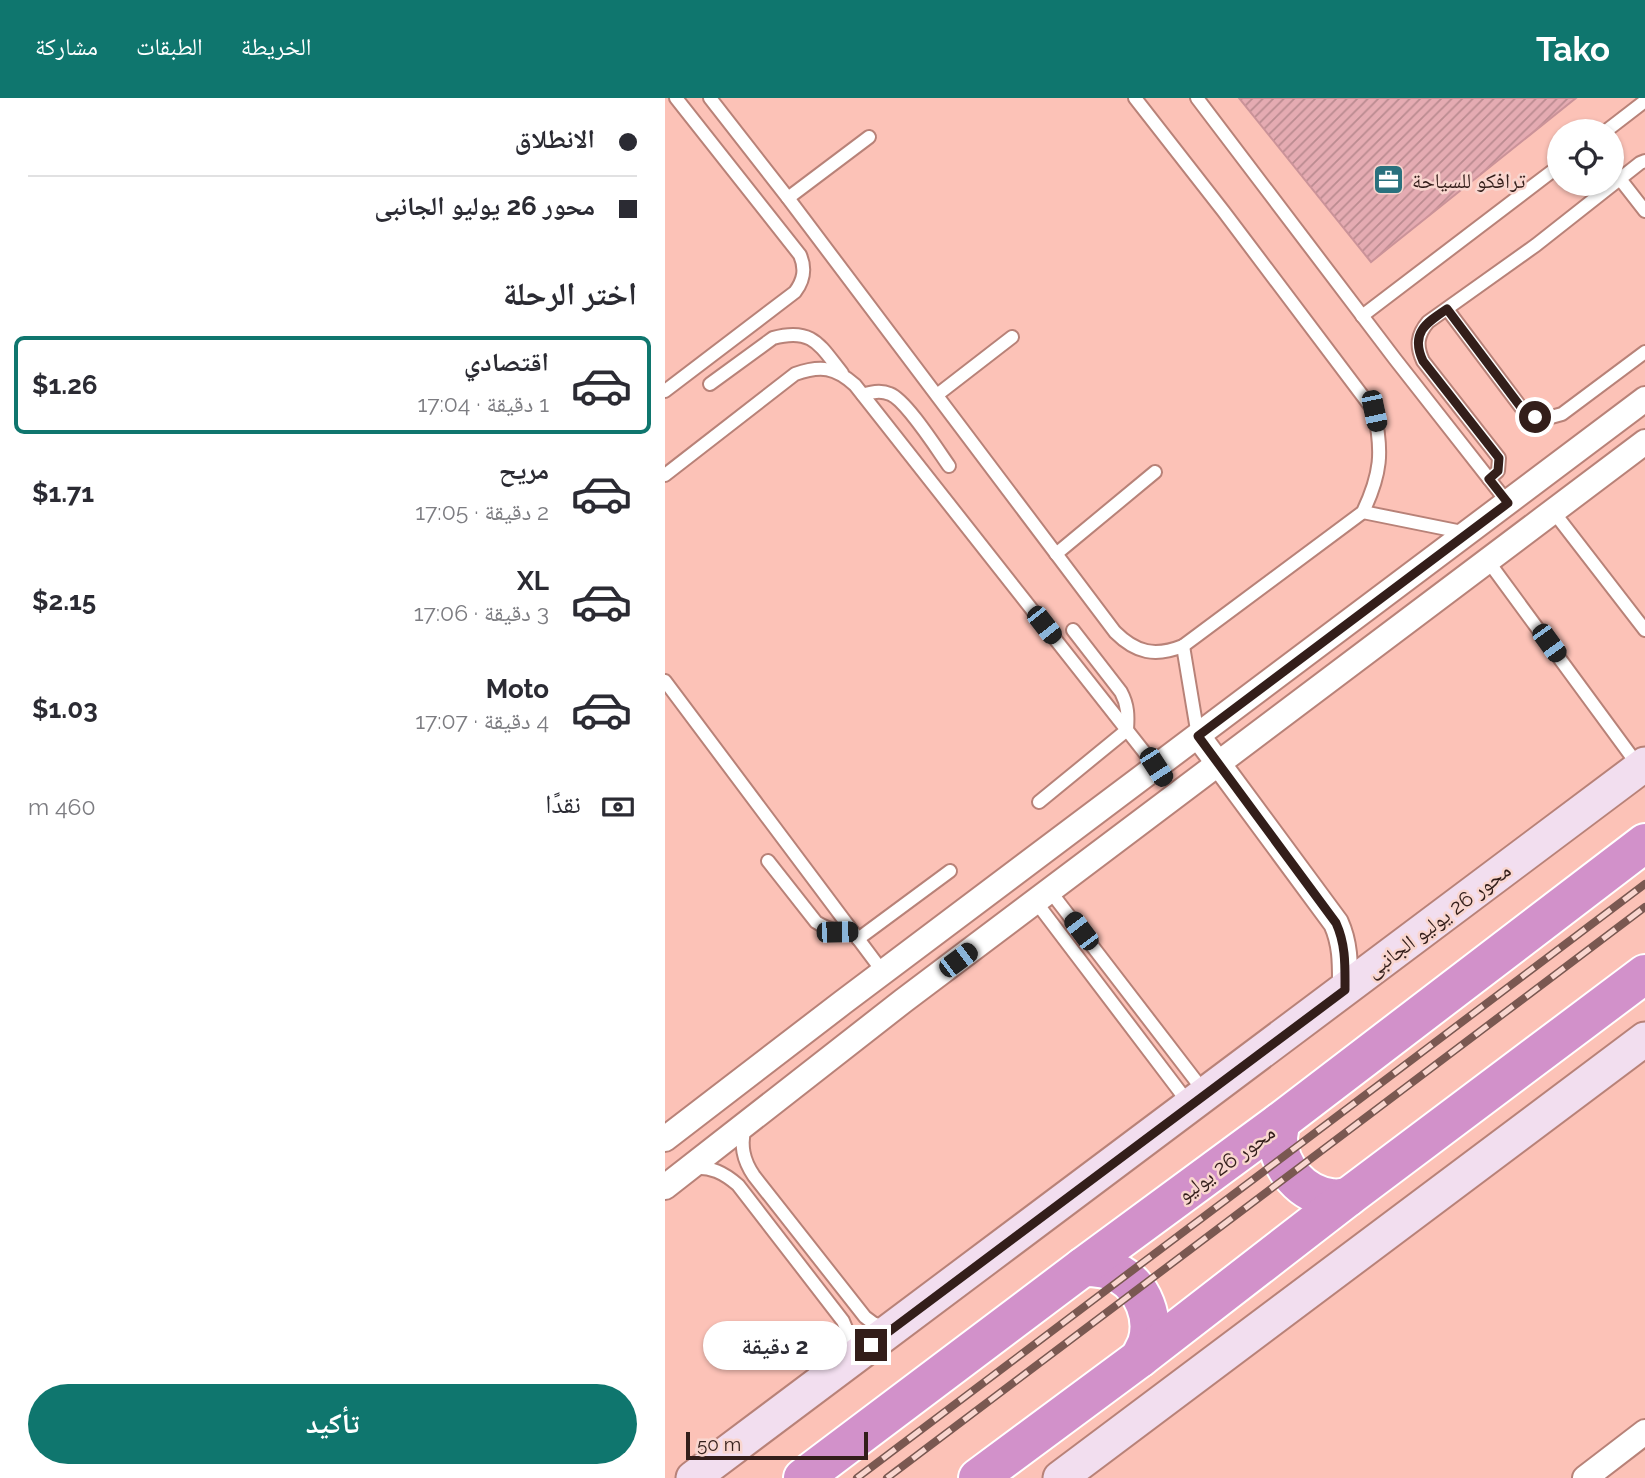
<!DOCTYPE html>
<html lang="ar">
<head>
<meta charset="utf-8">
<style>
	body { margin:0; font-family:Raleway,"Noto Naskh Arabic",sans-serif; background:#f2f2f3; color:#2b2b33; direction:rtl; height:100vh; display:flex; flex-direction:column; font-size:26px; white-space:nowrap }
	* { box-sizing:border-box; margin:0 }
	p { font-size:23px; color:#7c7c81 }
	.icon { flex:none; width:38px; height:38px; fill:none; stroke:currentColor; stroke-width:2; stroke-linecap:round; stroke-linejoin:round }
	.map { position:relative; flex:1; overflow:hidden; direction:ltr }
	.side { display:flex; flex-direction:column; background:#fff; width:665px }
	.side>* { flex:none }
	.guide { display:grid; align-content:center; height:154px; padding:0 28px; background:#fff }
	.tools { position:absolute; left:882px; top:21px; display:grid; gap:14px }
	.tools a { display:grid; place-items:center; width:77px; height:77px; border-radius:50%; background:#fff; box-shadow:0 2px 5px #0004; font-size:35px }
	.scale { position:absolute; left:21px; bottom:18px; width:182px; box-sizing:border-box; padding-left:7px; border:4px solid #331e1a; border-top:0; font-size:19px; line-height:24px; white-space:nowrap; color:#331e1a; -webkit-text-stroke:5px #f9d6cf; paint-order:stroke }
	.end { position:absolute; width:32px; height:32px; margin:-16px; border:9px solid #331e1a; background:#fff; box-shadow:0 0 0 4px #fff }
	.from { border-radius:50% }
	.bubble { position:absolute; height:49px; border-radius:24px; background:#fff; box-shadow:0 2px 5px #0004; font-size:23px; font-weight:700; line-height:49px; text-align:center; direction:rtl }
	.car { position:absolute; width:21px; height:42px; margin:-21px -10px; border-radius:9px; box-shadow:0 0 5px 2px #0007; background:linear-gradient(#222 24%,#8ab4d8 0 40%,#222 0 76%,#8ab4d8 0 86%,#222 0) }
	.guide b { display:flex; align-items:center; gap:24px; height:66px; font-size:26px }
	.guide b+b { border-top:2px solid #e1e1e2 }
	.guide i { width:18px; height:18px; background:#2b2b33 }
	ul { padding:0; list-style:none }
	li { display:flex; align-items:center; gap:21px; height:98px; margin:0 14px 10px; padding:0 14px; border:4px solid transparent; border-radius:10px }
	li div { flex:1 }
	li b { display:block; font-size:26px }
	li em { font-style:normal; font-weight:700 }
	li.active { border-color:#0f766e }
	li>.icon { width:63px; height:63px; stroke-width:1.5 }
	h2 { padding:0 28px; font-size:32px; line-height:84px }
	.pay { display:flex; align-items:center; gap:18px; height:77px; padding:0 28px; font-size:26px }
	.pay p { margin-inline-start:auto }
	.cta { display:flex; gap:14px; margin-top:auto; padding:14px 28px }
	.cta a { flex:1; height:80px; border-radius:42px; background:#0f766e; color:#fff; font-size:28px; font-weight:700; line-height:80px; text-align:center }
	header { display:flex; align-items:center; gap:42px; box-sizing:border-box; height:98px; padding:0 35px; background:#0f766e; color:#fff }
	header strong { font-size:33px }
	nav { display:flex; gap:38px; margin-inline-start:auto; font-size:24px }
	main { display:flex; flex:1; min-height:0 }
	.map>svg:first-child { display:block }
	.building { fill:url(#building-hatch); stroke:#cb9399; stroke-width:2 }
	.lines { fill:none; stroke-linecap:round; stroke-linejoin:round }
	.lane-casing { stroke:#b88278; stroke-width:16 }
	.street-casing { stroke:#b88278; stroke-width:28 }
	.secondary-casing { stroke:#b88278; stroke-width:37 }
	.highway-casing { stroke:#fff; stroke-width:42 }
	.lane { stroke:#fff; stroke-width:12 }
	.street { stroke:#fff; stroke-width:24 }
	.secondary { stroke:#f2deef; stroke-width:33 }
	.highway { stroke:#d291ca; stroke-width:38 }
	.rail-casing { stroke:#7a5851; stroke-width:8 }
	.rail { stroke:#f9d6cf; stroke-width:5; stroke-dasharray:16; stroke-linecap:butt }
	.route { stroke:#331e1a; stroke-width:9 }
	.labels { text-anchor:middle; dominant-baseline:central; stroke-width:5; stroke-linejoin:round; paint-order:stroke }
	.poi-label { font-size:21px; fill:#331e1a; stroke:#f9d6cf; text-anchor:start }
	.street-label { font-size:21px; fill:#331e1a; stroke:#f9d6cf }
</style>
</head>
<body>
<header>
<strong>Tako</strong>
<nav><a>الخريطة</a><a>الطبقات</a><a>مشاركة</a></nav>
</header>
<main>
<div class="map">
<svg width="980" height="1380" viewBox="0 0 980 1380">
	<defs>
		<pattern id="building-hatch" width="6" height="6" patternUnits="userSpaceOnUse" patternTransform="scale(1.75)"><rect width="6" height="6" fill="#e5abb2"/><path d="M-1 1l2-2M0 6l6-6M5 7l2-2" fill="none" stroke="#ba8b90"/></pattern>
	</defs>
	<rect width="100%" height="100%" fill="#fcc2b7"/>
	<!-- building -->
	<path class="building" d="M574,0H911L706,164Z"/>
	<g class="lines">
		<defs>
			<g id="lane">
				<path d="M45,0L123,100L450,534C471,555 490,559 518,548L698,414C716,376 718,354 709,313L559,114L470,0"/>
				<path d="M532,0L730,261L843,405"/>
				<path d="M941,33L980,3"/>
				<path d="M955,81L980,113"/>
				<path d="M123,100L204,39"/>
				<path d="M782,211L858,312L870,319L879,321L897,316L980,254"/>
				<path d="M697,218L894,68"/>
				<path d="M45,286L108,240C148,229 155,248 177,275"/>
				<path d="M0,293L130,194C139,182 141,171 135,157L11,0"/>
				<path d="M198,297C206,294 216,292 225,296C241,302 272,351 284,368"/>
				<path d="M272,297L347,239"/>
				<path d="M0,377L130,276C156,267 170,269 190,287L491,669"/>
				<path d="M824,381L833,373L834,360L758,263C751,248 752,237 763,224L871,147L975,65L980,63"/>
				<path d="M888,413L980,532"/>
				<path d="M698,414L802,435"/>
				<path d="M391,456L490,374"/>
				<path d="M823,463L975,670"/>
				<path d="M518,548L533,638"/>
				<path d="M0,583L218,874"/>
				<path d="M374,704L462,632C463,618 463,607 456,594L408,532"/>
				<path d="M103,763L151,824C164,832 173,834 187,833"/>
				<path d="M385,793L541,996"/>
				<path d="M371,804L525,1007"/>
				<path d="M193,841L285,773"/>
				<path d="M80,1028C75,1047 78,1062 89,1078L200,1219L208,1225L223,1231"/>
				<path d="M27,1070C46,1068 59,1075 73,1087L178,1223L186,1242V1257"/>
			</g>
			<g id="street">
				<path d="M533,638L671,825C681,847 680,868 680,892"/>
				<path d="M0,1041L177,905L980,301"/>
				<path d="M0,1089L238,903L980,344"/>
				<path d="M920,1380L980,1334"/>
			</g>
			<g id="secondary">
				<path d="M28,1380L980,666"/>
				<path d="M395,1380L980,941"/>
			</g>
			<g id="highway">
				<path d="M615,1024C615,1030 613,1036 613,1041C614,1070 637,1096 666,1100C671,1101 678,1100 683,1099"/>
				<path d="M418,1169C431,1169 444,1170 456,1177C478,1190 490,1220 482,1245C480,1250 477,1255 475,1260"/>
				<path d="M138,1380L418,1169L615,1024L980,745"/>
				<path d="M313,1380L475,1260L683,1099L980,876"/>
			</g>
		</defs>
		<!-- lane casing -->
		<use href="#lane" class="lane-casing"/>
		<!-- street casing -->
		<use href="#street" class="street-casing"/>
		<!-- secondary casing -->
		<use href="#secondary" class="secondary-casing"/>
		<!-- highway casing -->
		<use href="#highway" class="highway-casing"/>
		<!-- lane -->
		<use href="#lane" class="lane"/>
		<!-- street -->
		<use href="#street" class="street"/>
		<!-- secondary -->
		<use href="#secondary" class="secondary"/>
		<!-- highway -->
		<use href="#highway" class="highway"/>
		<defs>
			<g id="rail">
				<path d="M192,1380L980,786"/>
				<path d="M222,1380L980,809"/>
			</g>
		</defs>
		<!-- rail casing -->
		<use href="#rail" class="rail-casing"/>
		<!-- rail -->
		<use href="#rail" class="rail"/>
	</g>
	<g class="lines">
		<!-- route -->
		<path class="route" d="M206,1247L680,892C680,868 681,847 671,825L533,638L843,405L824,381L833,373L834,360L758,263C745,235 761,225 782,211L858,312L870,319"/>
	</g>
	<!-- icons -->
	<defs>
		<symbol id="office-square" viewBox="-11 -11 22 22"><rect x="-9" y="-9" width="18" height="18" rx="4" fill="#2a717e" stroke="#f9d6cf"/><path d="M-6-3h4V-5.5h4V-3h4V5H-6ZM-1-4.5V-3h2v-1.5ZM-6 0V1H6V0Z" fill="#fff"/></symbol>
	</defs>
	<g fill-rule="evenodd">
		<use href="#office-square" x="706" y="64" width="35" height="35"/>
	</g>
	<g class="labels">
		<!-- poi labels -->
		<g class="poi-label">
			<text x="747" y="82">ترافكو للسياحة</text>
		</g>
		<!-- street labels -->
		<g class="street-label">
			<text transform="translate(773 822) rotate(-37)">محور 26 يوليو الجانبى</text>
			<text transform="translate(561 1065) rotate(-36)">محور 26 يوليو</text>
		</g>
	</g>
</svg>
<div class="tools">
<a><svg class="icon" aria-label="locate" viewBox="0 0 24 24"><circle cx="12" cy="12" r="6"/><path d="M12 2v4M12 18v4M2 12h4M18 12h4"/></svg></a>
</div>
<div class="scale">50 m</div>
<i class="end from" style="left:870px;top:319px"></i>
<i class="end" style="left:206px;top:1247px"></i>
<div class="bubble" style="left:38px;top:1223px;width:144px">2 دقيقة</div>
<i class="car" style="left:709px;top:313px;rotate:168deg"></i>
<i class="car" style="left:379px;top:527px;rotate:142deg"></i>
<i class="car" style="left:884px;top:545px;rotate:144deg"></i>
<i class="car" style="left:491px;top:669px;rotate:147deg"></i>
<i class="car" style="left:416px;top:833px;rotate:323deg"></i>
<i class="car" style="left:172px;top:834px;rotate:89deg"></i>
<i class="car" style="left:293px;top:862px;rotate:53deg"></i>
</div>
<section class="side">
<div class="guide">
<b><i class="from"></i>الانطلاق</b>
<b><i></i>محور 26 يوليو الجانبى</b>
</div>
<h2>اختر الرحلة</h2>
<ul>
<li class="active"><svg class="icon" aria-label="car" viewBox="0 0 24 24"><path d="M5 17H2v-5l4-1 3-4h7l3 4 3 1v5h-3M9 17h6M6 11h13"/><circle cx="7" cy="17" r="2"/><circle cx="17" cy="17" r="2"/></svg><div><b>اقتصادي</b><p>1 دقيقة · 17:04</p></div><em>$1.26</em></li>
<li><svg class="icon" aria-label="car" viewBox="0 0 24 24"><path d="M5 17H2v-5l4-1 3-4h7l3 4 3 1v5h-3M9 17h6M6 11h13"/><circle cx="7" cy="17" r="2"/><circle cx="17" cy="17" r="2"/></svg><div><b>مريح</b><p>2 دقيقة · 17:05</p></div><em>$1.71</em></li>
<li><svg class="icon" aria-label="car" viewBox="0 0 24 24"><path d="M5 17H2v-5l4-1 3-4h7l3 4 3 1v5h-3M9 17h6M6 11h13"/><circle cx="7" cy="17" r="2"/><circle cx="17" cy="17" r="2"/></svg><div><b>XL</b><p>3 دقيقة · 17:06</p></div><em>$2.15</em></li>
<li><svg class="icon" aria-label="car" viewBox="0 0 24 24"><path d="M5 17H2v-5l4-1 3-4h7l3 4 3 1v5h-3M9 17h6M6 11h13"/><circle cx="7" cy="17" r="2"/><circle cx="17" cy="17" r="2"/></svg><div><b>Moto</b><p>4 دقيقة · 17:07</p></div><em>$1.03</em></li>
</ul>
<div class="pay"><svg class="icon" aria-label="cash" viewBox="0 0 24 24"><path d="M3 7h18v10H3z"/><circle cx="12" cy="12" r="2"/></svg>نقدًا<p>460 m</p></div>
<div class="cta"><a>تأكيد</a></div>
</section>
</main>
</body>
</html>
